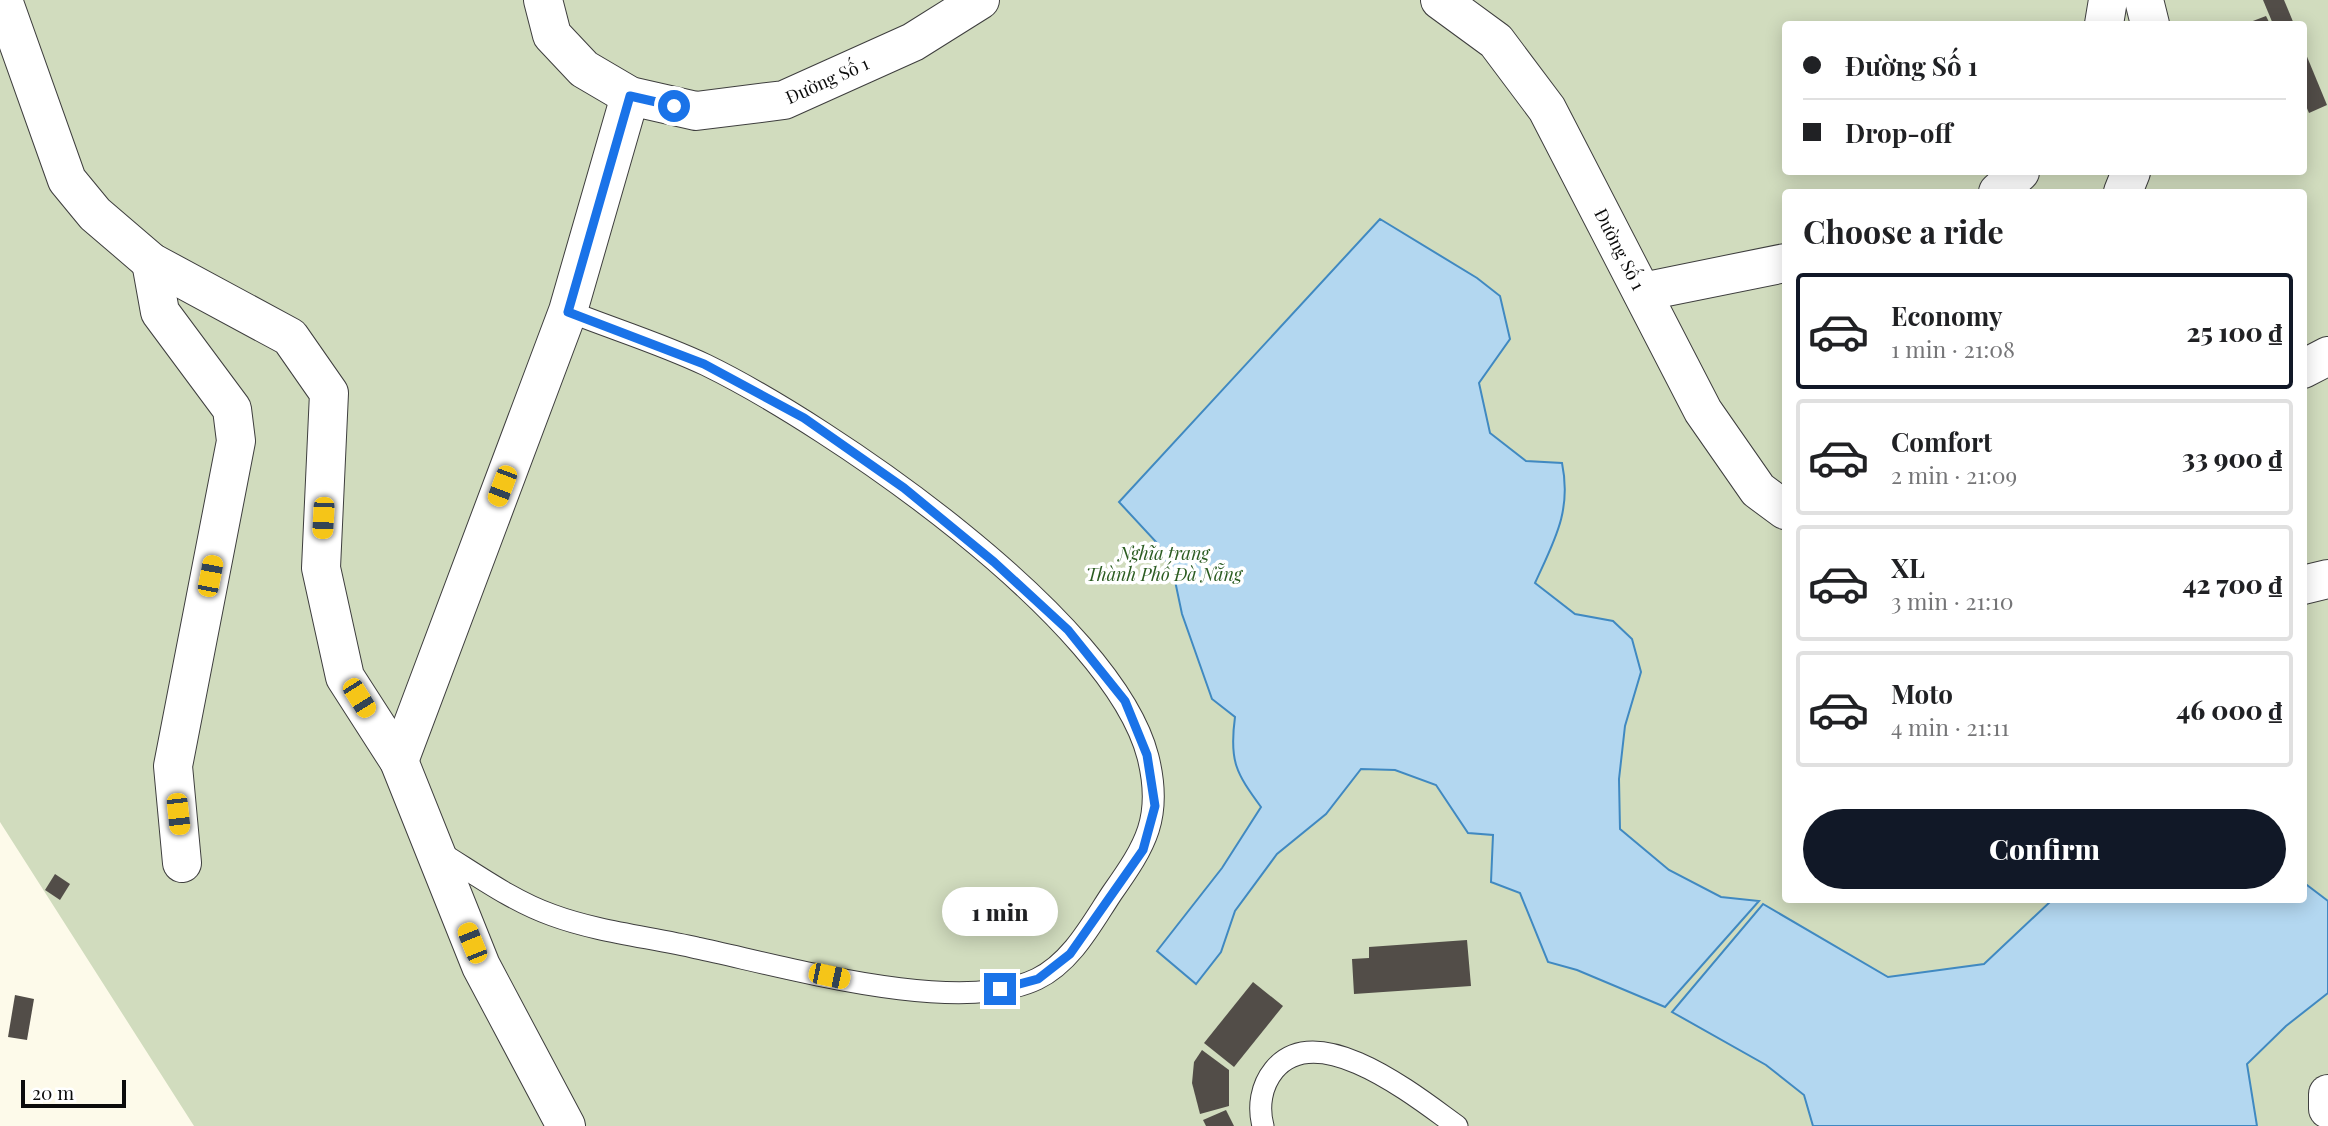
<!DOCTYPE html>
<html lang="en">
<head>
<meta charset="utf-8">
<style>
	body { margin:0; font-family:"Playfair Display",serif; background:#f6f6f6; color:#202124; height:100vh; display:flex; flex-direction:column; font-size:26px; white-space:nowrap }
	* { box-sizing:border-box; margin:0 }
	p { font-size:23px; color:#757577 }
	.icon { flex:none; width:38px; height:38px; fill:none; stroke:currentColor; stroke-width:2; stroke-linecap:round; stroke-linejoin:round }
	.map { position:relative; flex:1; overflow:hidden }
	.details { position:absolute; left:1782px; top:189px; width:525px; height:714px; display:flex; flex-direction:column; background:#fff; border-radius:7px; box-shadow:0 4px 18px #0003 }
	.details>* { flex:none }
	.top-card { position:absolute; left:1782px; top:21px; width:525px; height:154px; border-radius:7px; box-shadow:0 4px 18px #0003; display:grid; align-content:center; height:154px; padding:0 21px; background:#fff }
	.scale { position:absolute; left:21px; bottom:18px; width:105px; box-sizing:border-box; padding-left:7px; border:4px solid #0b0b0b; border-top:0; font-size:19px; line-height:24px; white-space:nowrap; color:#0b0b0b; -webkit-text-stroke:5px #fff; paint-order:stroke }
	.end { position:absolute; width:32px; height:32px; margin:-16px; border:9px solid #1a73e8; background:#fff; box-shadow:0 0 0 4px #fff }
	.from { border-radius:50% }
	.bubble { position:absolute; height:49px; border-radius:24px; background:#fff; box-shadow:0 4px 18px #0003; font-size:23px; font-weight:800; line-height:49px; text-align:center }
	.car { position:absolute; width:21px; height:42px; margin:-21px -10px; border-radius:9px; box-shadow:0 0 5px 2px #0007; background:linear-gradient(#f5c518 24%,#345 0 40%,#f5c518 0 76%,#345 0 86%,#f5c518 0) }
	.top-card b { display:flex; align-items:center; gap:24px; height:66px; font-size:26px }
	.top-card b+b { border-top:2px solid #e0e0e0 }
	.top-card i { width:18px; height:18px; background:#202124 }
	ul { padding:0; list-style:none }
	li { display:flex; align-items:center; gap:21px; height:116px; margin:0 14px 10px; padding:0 7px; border:4px solid #e0e0e0; border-radius:7px }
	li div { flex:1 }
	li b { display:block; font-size:26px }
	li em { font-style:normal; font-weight:800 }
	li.active { border-color:#111827 }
	li>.icon { width:63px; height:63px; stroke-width:1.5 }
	h2 { padding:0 21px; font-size:32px; line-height:84px }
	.cta { display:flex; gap:14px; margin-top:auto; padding:14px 21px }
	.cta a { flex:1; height:80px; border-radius:42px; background:#111827; color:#fff; font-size:28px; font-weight:800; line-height:80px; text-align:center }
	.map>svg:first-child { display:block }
	.cemetery { fill:#d1dcbe; fill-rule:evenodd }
	.water { fill:#b3d7f0; stroke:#4089c1; stroke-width:2 }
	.building { fill:#524d48 }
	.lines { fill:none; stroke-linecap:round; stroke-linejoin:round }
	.service-casing { stroke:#3e3e3e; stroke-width:23 }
	.minor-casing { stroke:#3e3e3e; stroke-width:40 }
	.service { stroke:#fff; stroke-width:21 }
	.minor { stroke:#fff; stroke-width:38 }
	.route { stroke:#1a73e8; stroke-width:9 }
	.labels { text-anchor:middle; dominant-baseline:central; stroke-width:7; stroke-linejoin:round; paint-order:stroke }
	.street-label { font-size:18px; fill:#0b0b0b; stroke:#fff }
	.park-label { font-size:18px; font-style:italic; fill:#2b5c21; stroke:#fff }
</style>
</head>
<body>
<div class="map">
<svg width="2328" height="1126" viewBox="0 0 2328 1126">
	<rect width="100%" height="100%" fill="#fdfaea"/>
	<!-- cemetery -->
	<path class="cemetery" d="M0,0H2328V1126H194L0,822ZM1785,24H2303V172H1785ZM1785,192H2303V900H1785Z"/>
	<!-- water -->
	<g class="water">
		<path d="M1380,219L1477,278L1500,296L1510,339L1479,383L1490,433L1526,461L1562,463C1572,511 1554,541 1535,583L1575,614L1613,621L1632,639L1641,672L1625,726L1619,779L1620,829L1669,870L1721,897L1759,901L1665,1007L1577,970L1548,962L1520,893L1491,882L1493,835L1468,833L1436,785L1395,770L1361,769L1326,814L1277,854L1235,911L1221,952L1196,984L1157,951L1222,868L1261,807C1236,773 1229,761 1235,717L1212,699L1182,614L1174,576L1158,544L1119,502Z"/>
		<path d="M2303,882L2328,901V993L2286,1026L2247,1064L2257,1126H1813L1804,1095L1766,1065L1672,1012L1763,904L1888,977L1984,964L2052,900H2303Z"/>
	</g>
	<!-- building -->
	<g class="building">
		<path d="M2263,0H2284L2294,24H2273Z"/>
		<path d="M2266,16L2270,24H2245Z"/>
		<path d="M2303,47L2327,105L2309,113L2303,99Z"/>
		<path d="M55,874L70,884L60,900L45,890Z"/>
		<path d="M1467,940L1471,986L1354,994L1352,959L1369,958V947Z"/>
		<path d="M1253,982L1283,1006L1234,1067L1204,1043Z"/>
		<path d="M15,995L34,999L27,1040L8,1037Z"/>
		<path d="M1202,1050L1229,1070V1106L1200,1114L1192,1083L1194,1062Z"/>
		<path d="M1226,1110L1234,1126H1206L1203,1120Z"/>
	</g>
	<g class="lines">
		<defs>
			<g id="service">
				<path d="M438,851C474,873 512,901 552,915C598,932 650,937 697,948C783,966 958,1017 1037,979C1072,962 1092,923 1112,893C1146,845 1163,817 1148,757C1113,619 831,426 706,365C662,344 613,329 568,311"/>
				<path d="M1263,1126C1258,1107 1261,1086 1274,1070C1318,1016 1419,1099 1457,1126"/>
			</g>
			<g id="minor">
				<path d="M3,0L67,180L95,214L151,262L290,337L329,393L321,568L345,677L399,761L481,966L566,1126"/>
				<path d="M543,0L552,35L584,69L630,96L696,111L784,100L913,42L980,0"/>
				<path d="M1440,0L1496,41L1547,109L1703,411L1758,490L1785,510"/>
				<path d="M2144,0L2150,24"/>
				<path d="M2104,24L2108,0"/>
				<path d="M1998,192L2020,172"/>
				<path d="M2123,192L2131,172"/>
				<path d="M151,262L160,312L232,409L236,441L173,766L182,863"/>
				<path d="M1642,292L1785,263"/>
				<path d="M2303,369L2328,356"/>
				<path d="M2303,585L2328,579"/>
				<path d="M399,761L568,311L630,96"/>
				<path d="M2328,1094V1109"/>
			</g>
		</defs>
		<!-- service casing -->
		<use href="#service" class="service-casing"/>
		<!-- minor casing -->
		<use href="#minor" class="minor-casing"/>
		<!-- service -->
		<use href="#service" class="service"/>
		<!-- minor -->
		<use href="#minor" class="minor"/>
	</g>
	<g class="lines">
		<!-- route -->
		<path class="route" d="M674,106L630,96L568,312L704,364L804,418L904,488L994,562L1068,630L1125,701L1147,755L1155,806L1143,850L1070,954L1038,979L1000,989"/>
	</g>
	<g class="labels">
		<!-- street labels -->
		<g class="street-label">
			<text transform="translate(827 80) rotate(-24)">Đường Số 1</text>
			<text transform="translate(1620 249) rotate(63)">Đường Số 1</text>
		</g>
		<!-- park labels -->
		<g class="park-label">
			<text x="1164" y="553">Nghĩa trang<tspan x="1164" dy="21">Thành Phố Đà Nẵng</tspan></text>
		</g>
	</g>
</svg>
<div class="scale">20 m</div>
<i class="end from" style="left:674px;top:106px"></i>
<i class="end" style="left:1000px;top:989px"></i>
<div class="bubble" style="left:942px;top:887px;width:116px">1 min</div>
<i class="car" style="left:502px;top:486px;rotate:201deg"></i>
<i class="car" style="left:323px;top:518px;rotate:183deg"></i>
<i class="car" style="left:210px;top:576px;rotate:11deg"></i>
<i class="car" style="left:359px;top:698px;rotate:148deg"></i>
<i class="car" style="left:178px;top:814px;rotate:174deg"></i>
<i class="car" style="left:472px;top:943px;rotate:338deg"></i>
<i class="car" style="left:829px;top:976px;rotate:102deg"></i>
<div class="top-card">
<b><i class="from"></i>Đường Số 1</b>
<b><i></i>Drop-off</b>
</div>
<section class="details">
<h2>Choose a ride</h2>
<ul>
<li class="active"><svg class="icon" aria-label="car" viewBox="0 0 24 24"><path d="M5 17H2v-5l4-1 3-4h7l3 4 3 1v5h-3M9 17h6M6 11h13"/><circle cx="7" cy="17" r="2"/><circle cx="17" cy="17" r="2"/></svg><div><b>Economy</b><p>1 min · 21:08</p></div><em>25 100 ₫</em></li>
<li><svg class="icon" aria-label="car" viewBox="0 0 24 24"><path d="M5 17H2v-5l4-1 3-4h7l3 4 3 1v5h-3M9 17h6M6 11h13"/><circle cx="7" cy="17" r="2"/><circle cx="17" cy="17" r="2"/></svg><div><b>Comfort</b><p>2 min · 21:09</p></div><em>33 900 ₫</em></li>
<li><svg class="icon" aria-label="car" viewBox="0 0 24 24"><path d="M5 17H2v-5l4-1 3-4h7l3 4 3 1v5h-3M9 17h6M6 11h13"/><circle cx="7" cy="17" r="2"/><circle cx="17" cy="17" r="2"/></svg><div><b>XL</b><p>3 min · 21:10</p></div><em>42 700 ₫</em></li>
<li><svg class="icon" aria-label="car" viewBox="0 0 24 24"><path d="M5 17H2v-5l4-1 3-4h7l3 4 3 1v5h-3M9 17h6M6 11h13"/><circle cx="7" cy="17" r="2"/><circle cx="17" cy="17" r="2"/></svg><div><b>Moto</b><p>4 min · 21:11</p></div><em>46 000 ₫</em></li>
</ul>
<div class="cta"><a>Confirm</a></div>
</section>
</div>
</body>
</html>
